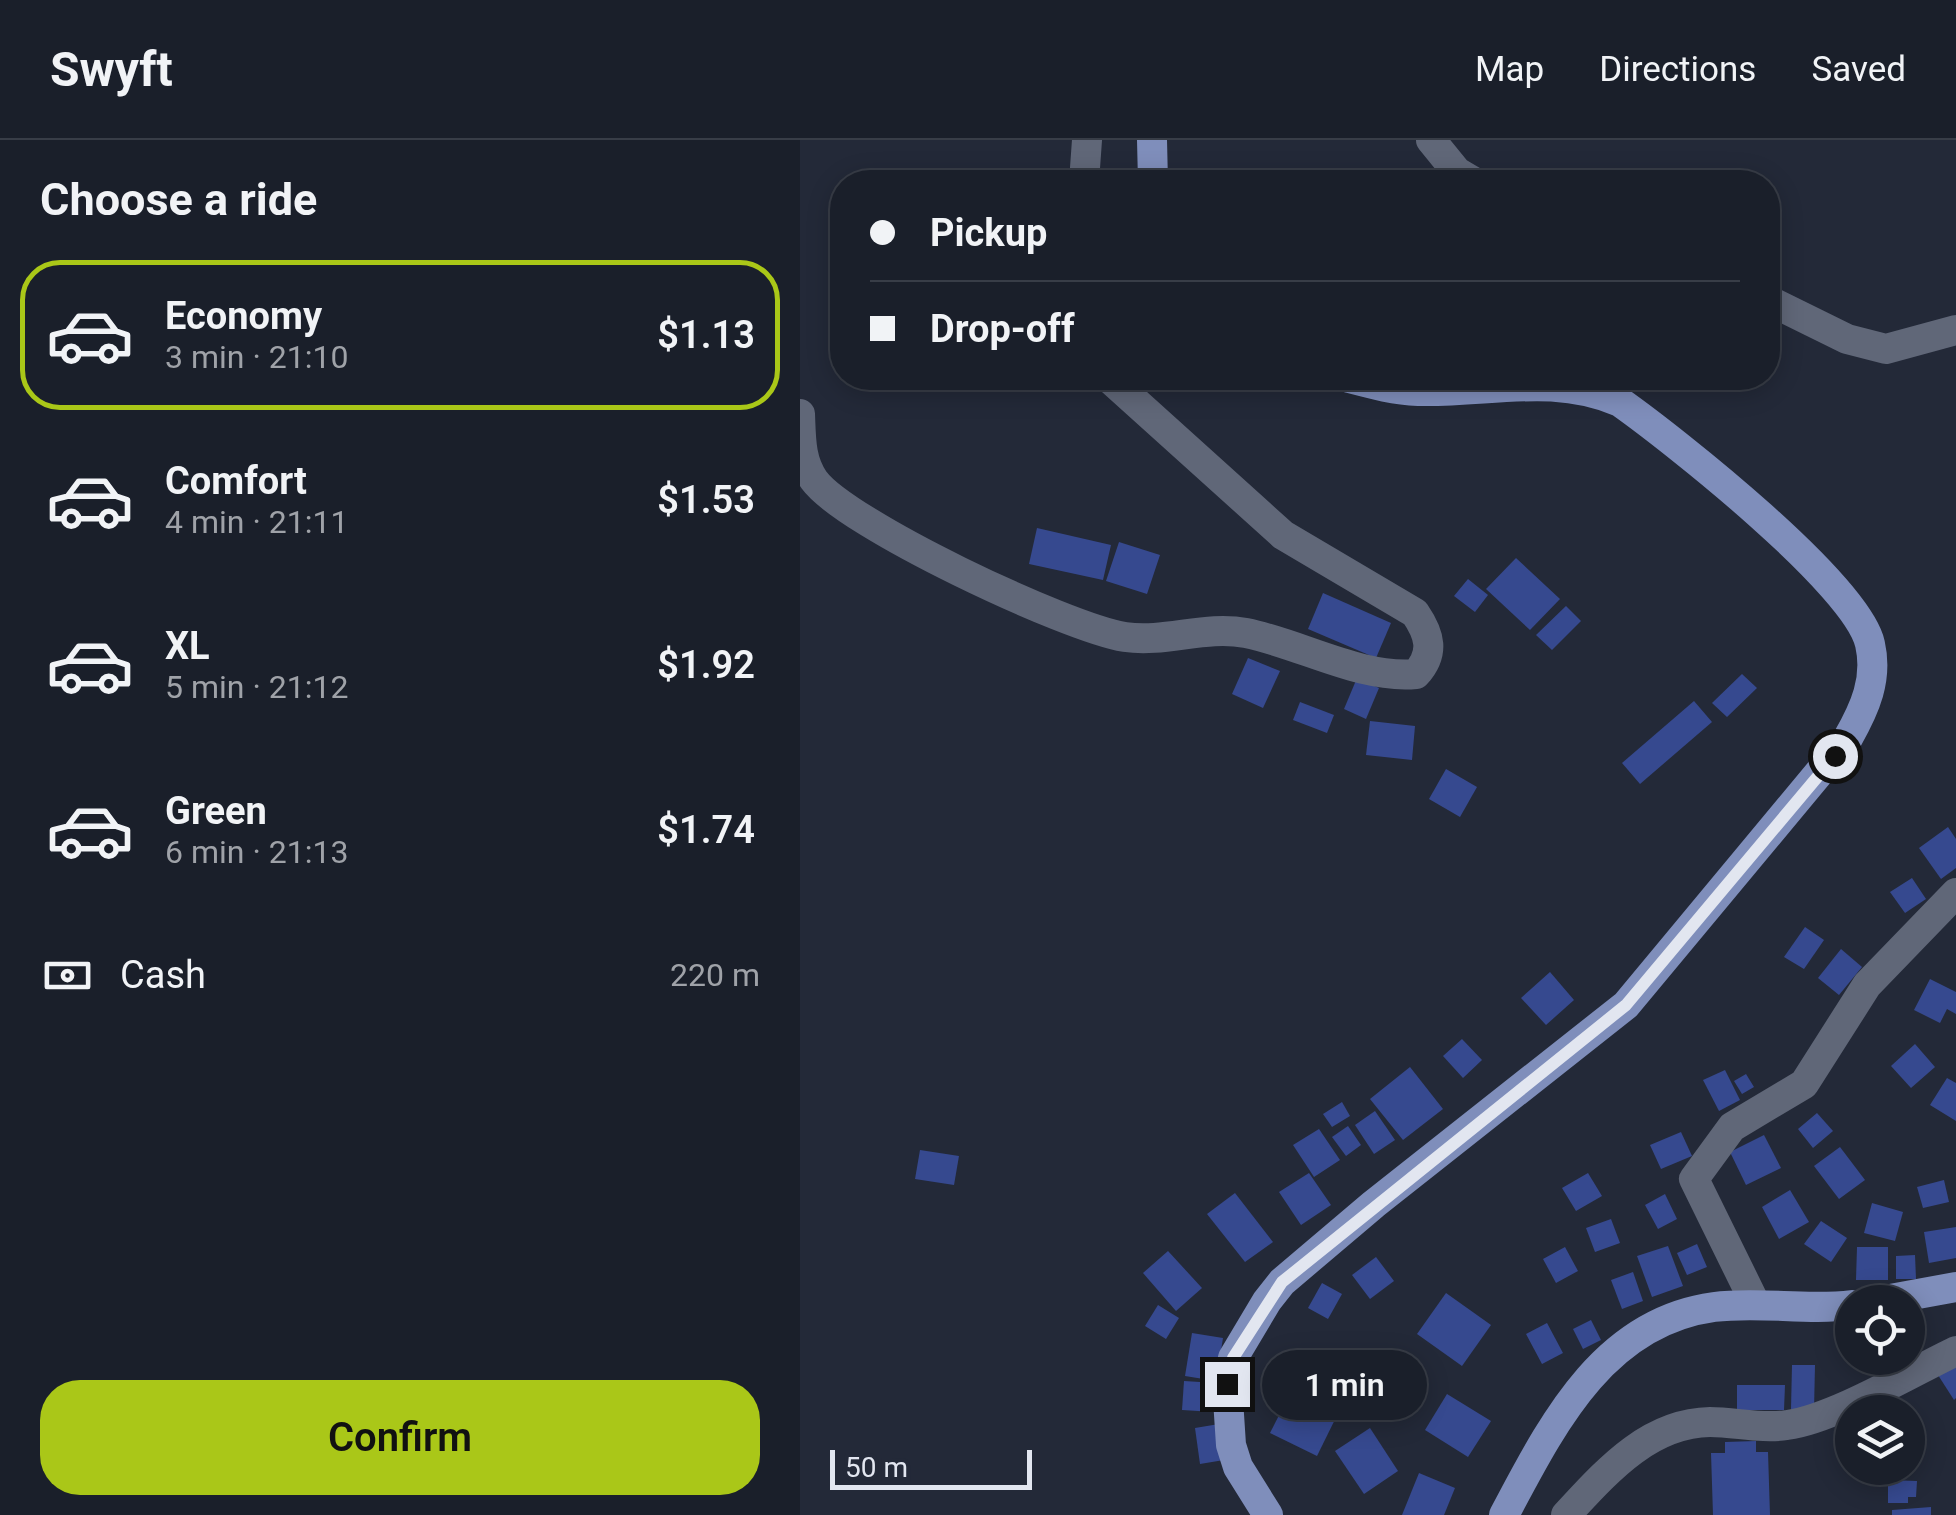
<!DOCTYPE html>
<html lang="en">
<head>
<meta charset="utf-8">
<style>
	body { margin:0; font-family:Roboto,sans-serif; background:#272c36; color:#f1f3f6; height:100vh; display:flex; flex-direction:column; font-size:38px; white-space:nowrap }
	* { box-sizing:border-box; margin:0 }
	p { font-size:32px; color:#9fa2a8 }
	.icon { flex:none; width:55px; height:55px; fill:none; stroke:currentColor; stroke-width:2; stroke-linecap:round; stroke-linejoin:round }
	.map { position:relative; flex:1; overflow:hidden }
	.panel { display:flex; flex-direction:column; background:#1a1f2a; width:800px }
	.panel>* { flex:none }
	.hud { position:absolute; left:30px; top:30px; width:950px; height:220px; border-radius:40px; box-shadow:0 5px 25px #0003,0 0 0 2px #383d47; display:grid; align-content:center; height:220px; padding:0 40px; background:#1a1f2a }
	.buttons { position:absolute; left:1035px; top:1145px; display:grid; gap:20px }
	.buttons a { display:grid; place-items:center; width:90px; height:90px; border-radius:50%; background:#1a1f2a; box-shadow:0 5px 25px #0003,0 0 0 2px #383d47; font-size:50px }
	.scale { position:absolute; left:30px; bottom:25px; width:202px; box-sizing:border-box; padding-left:10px; border:5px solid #e2e6f0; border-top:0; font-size:28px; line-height:35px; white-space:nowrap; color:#e2e6f0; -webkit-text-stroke:8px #232938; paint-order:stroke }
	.end { position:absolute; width:45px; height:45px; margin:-22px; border:12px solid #e2e6f0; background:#111; box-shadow:0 0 0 5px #111 }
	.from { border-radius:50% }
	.bubble { position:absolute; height:70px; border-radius:35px; background:#1a1f2a; box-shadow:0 5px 25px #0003,0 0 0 2px #383d47; font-size:32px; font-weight:600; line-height:70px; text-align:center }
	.hud b { display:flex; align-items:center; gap:35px; height:95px; font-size:38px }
	.hud b+b { border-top:2px solid #383d47 }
	.hud i { width:25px; height:25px; background:#f1f3f6 }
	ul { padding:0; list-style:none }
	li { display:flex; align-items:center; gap:30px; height:150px; margin:0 20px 15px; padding:0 20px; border:5px solid transparent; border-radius:40px }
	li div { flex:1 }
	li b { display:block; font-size:38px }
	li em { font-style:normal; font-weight:600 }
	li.on { border-color:#aac718 }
	li>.icon { width:90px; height:90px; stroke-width:1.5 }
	h2 { padding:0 40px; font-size:45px; line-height:120px }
	.pay { display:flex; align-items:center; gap:25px; height:110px; padding:0 40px; font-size:38px }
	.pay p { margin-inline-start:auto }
	.action { display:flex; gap:20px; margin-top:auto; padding:20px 40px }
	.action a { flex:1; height:115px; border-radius:40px; background:#aac718; color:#111; font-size:40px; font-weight:600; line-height:115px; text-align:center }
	header { display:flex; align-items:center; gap:60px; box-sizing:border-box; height:140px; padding:0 50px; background:#1a1f2a; border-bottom:2px solid #383d47 }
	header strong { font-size:48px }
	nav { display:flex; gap:55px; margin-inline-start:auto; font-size:35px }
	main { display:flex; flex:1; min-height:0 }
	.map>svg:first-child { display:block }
	.building { fill:#36498f }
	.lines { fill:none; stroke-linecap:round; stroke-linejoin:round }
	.minor { stroke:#606778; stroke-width:30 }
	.major { stroke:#7f8ebb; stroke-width:30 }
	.route { stroke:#e2e6f0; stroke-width:12 }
</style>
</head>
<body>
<header>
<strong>Swyft</strong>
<nav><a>Map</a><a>Directions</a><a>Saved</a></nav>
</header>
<main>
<section class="panel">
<h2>Choose a ride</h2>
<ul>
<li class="on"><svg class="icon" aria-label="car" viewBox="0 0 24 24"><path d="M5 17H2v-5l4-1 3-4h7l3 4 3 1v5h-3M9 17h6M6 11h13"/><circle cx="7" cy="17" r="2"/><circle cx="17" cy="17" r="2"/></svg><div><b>Economy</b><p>3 min · 21:10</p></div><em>$1.13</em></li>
<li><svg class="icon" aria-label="car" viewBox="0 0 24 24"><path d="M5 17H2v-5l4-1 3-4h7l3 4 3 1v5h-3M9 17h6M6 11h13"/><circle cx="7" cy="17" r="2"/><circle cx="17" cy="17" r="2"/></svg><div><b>Comfort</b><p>4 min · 21:11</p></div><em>$1.53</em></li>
<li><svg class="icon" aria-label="car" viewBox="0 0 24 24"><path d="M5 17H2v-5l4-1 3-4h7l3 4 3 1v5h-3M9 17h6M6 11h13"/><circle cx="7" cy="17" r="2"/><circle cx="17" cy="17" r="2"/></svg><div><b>XL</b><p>5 min · 21:12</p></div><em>$1.92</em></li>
<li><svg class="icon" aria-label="car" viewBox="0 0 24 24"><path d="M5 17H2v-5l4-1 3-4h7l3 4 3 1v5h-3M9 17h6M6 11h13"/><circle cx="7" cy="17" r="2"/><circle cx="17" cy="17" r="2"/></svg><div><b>Green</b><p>6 min · 21:13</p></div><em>$1.74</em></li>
</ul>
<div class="pay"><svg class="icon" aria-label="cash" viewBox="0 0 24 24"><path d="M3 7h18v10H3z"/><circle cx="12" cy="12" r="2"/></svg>Cash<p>220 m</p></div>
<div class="action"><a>Confirm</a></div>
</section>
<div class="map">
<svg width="1156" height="1375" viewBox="0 0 1156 1375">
	<rect width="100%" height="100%" fill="#232938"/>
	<!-- building -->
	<g class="building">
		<path d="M237,388L311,405L303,440L229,424Z"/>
		<path d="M319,402L360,415L347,454L306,441Z"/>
		<path d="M716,418L760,459L730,490L686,449Z"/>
		<path d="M668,439L688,455L675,472L654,456Z"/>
		<path d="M523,453L591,483L576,518L508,489Z"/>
		<path d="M766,466L781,481L752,510L736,495Z"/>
		<path d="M448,518L480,531L463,568L432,554Z"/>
		<path d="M942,534L957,548L927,577L912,563Z"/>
		<path d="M557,538L579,548L566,579L544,569Z"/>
		<path d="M894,561L912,582L840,644L822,623Z"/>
		<path d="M500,562L534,575L527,593L493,580Z"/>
		<path d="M570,581L615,586L612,620L566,615Z"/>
		<path d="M646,629L677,647L660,677L629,659Z"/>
		<path d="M1148,687L1156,699V728L1141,739L1119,708Z"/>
		<path d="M1112,738L1126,759L1105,773L1090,752Z"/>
		<path d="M1005,787L1024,800L1004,829L984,817Z"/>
		<path d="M1041,809L1062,827L1039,855L1018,838Z"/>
		<path d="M750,832L774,860L746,885L721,858Z"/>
		<path d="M1130,839L1156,852V874L1147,869L1140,883L1114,870Z"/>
		<path d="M662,899L682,920L663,938L643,916Z"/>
		<path d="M1115,904L1135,927L1111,948L1091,926Z"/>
		<path d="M610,927L643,969L603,1000L570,959Z"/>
		<path d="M925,930L940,960L919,971L903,940Z"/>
		<path d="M946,934L954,947L942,954L934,941Z"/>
		<path d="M1147,938L1156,943V981L1130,965Z"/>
		<path d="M542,962L550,976L532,987L523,974Z"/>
		<path d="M575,971L595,1000L574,1014L555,985Z"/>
		<path d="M1017,973L1033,991L1013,1008L998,989Z"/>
		<path d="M548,986L561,1005L546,1016L532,997Z"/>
		<path d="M519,989L540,1020L514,1037L493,1005Z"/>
		<path d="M881,992L892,1016L861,1029L850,1005Z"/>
		<path d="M964,995L981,1028L946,1045L930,1012Z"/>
		<path d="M1040,1007L1065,1040L1039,1059L1014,1026Z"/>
		<path d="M120,1010L159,1016L154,1045L115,1039Z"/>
		<path d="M509,1033L531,1065L501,1085L479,1052Z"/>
		<path d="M788,1033L802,1056L776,1071L762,1048Z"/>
		<path d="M1144,1040L1149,1062L1123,1068L1117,1047Z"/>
		<path d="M990,1050L1009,1082L979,1099L962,1067Z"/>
		<path d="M435,1053L473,1102L445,1122L407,1074Z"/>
		<path d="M865,1054L877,1079L858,1089L845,1065Z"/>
		<path d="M1072,1063L1103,1072L1095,1101L1064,1093Z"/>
		<path d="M811,1079L820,1103L795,1112L786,1088Z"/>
		<path d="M1021,1081L1047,1098L1031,1122L1004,1104Z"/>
		<path d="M1156,1087V1118L1129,1123L1124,1092Z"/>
		<path d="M897,1104L907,1127L887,1135L877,1113Z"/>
		<path d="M868,1106L883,1146L852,1157L837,1116Z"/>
		<path d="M765,1107L778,1131L756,1143L743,1119Z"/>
		<path d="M1057,1107H1088V1140H1056Z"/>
		<path d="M368,1111L402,1148L376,1171L343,1133Z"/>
		<path d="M1115,1115L1116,1139H1096V1116Z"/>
		<path d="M576,1117L594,1141L570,1159L552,1135Z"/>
		<path d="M833,1132L843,1161L822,1169L811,1140Z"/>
		<path d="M522,1143L542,1154L528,1179L508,1168Z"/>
		<path d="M646,1153L691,1185L662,1226L617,1194Z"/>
		<path d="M358,1165L379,1178L366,1199L345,1186Z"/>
		<path d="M791,1180L801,1200L783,1209L773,1189Z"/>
		<path d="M747,1183L763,1213L742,1224L726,1194Z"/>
		<path d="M392,1193L423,1198L416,1241L385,1236Z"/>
		<path d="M1156,1223V1258L1154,1260L1138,1235Z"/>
		<path d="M992,1225H1015L1014,1270L991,1269Z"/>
		<path d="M504,1226L550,1249L517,1316L470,1293Z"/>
		<path d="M384,1241L416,1243L414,1272L382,1270Z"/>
		<path d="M937,1245H985L984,1270H937Z"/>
		<path d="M647,1254L691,1281L668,1317L625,1290Z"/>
		<path d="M419,1284L424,1320L400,1324L395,1288Z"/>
		<path d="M570,1288L598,1331L564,1354L535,1311Z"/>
		<path d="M956,1301V1312H968L970,1375H913L911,1313H925V1302Z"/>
		<path d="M619,1333L655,1348L644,1375H602Z"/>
		<path d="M1088,1340L1117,1341L1116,1357H1108V1363H1088Z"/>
		<path d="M1131,1367V1375H1092V1370Z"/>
	</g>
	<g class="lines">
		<!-- minor -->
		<g class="minor">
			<path d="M631,0L657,32L674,42"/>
			<path d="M284,42L287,0"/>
			<path d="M968,160L1047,199L1086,209L1156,190"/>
			<path d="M0,274C1,297 0,320 14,340C46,384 267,488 325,497C366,503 405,485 446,493C501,504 560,539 616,534C635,513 630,495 615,473L483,395L309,238"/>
			<path d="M956,1165L894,1039L932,987L1004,944L1067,845L1156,753"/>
			<path d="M766,1375C806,1332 848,1283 910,1282C935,1282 962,1289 987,1285C1033,1279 1112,1232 1156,1211"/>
		</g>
		<!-- major -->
		<g class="major">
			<path d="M352,0L353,42"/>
			<path d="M1074,1162L1156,1147"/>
			<path d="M468,1375L438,1327L431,1305L427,1244L433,1218L467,1161L482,1142L574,1064L826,865L1048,598C1065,568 1078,539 1070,504C1057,445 875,301 820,262C753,233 689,253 618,251C594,250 572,244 549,238"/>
			<path d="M704,1375C751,1287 802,1182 914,1167C960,1161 1007,1171 1052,1165"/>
		</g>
	</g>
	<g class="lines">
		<!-- route -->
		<path class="route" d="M427,1244L433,1218L482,1142L826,865L1035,616"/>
	</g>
</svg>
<div class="buttons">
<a><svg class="icon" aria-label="locate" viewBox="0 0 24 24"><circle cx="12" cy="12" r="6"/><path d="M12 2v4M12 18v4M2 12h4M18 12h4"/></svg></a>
<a><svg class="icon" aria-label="layers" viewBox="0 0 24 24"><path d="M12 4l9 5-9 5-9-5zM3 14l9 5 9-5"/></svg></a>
</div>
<div class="scale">50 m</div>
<i class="end from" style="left:1035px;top:616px"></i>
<i class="end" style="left:427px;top:1244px"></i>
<div class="bubble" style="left:462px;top:1210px;width:165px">1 min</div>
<div class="hud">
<b><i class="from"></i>Pickup</b>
<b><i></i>Drop-off</b>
</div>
</div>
</main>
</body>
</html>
